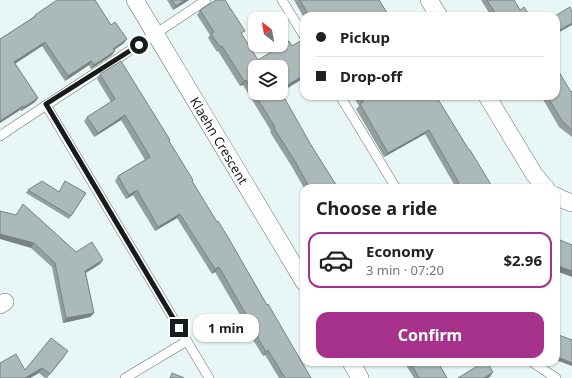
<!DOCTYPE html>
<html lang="en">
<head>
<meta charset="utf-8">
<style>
	body { margin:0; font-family:"Noto Sans",sans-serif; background:#f2f2f2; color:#202124; height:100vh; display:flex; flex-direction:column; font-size:15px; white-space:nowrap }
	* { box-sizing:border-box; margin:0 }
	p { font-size:13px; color:#757577 }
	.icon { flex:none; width:22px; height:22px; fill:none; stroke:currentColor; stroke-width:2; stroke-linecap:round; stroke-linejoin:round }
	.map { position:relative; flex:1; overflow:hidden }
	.drawer { position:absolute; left:300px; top:184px; width:260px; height:182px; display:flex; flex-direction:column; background:#fff; border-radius:12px; box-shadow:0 1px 3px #0004 }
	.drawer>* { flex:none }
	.guide { position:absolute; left:300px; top:12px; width:260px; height:88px; border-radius:12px; box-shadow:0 1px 3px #0004; display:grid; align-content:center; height:88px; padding:0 16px; background:#fff }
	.needle { width:26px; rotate:329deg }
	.fabs { position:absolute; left:248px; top:12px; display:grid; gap:8px }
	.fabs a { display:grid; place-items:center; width:40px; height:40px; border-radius:8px; background:#fff; box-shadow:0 1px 3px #0004; font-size:20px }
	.end { position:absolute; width:18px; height:18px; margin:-9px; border:5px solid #161b1b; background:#fff; box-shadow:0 0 0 2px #fff }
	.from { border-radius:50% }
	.bubble { position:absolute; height:28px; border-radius:12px; background:#fff; box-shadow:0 1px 3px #0004; font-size:13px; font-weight:700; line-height:28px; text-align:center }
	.guide b { display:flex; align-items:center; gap:14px; height:38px; font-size:15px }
	.guide b+b { border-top:1px solid #e0e0e0 }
	.guide i { width:10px; height:10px; background:#202124 }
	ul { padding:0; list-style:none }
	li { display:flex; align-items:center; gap:12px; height:56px; margin:0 8px 6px; padding:0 8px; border:2px solid transparent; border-radius:12px }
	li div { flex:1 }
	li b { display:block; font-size:15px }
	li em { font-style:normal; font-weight:700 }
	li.on { border-color:#a7328c }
	li>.icon { width:36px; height:36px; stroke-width:1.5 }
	h2 { padding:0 16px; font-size:18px; line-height:48px }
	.action { display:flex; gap:8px; margin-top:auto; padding:8px 16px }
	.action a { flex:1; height:46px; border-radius:12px; background:#a7328c; color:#fff; font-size:16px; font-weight:700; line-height:46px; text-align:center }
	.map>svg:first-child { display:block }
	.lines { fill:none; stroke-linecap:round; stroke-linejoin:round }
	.lane-casing { stroke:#677473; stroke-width:10 }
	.street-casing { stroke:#677473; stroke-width:18 }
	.lane { stroke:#fff; stroke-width:9 }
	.street { stroke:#fff; stroke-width:17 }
	.wall { fill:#939f9e }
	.shaded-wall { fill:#788281 }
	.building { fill:#abb9b8; stroke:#788281 }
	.route { stroke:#161b1b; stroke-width:5 }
	.labels { text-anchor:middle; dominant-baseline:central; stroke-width:3; stroke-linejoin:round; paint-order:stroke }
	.street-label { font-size:13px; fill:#161b1b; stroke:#fff }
</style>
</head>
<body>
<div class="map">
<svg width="572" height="378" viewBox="0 0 572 378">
	<rect width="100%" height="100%" fill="#e8f7f5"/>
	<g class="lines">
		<defs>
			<g id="lane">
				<path d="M282,0L304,36"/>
				<path d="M340,96L396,188"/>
				<path d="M46,105L209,378"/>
				<path d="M0,136C68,90 138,46 206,0"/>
				<path d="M532,362L556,378"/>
				<path d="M125,378L187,341"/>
			</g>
			<g id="street">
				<path id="s1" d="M135,0L304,282"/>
				<path d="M429,0L439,16"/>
				<path d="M487,96L534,174L543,185L546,188"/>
				<path d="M556,196L564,200L572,203"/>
				<path d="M0,305L5,302"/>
				<path d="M351,362L360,378"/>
			</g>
		</defs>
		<!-- lane casing -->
		<use href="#lane" class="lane-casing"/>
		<!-- street casing -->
		<use href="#street" class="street-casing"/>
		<!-- lane -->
		<use href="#lane" class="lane"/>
		<!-- street -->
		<use href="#street" class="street"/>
	</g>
	<!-- wall -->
	<g class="wall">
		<path d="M167,0H189L173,10Z"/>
		<path d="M294,0H379L389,16H304V18Z"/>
		<path d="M481,0H514L520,10L530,16H491Z"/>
		<path d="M200,10L242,35L258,60L292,46L304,39V78L281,92L255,67L311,145L338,188H304L292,167L270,132L271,131L243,85L240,86L218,51L217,52L208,38L210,35L197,15Z"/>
		<path d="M35,15L111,25L124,43L114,50L112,55L91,69L89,65L65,81L42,46L15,64L38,98L35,102L21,111L20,110L0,123V39L32,18Z"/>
		<path d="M100,74L169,141L192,181L311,378H279L265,355L263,356L242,322L243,320L215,272L212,274L177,218L155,231L133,195L126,199L115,181L118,176L145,160L121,120L94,137L84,121L87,117L111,102L97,79Z"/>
		<path d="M572,91V137L559,127L541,96H556L571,92Z"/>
		<path d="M353,96H436L469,150L493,188L455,186L425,134L384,157L356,109L359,106Z"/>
		<path d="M28,190L59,191L86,193L69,219L26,193Z"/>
		<path d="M23,204L76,252L100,264L86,273L94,313L90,317L63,323L52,267L31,248L16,215Z"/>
		<path d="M65,356L47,378H45L39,373L30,378H0L25,370Z"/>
		<path d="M404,362H438L447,378H414Z"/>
	</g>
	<!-- shaded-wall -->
	<g class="shaded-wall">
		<path d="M185,0H189L173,10L176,6Z"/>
		<path d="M572,23V25L556,34V32Z"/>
		<path d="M127,39L124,43L110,53L113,49Z"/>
		<path d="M45,42L42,46L11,66L14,62Z"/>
		<path d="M115,51L112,55L91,69L94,65Z"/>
		<path d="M91,61L89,65L65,81L68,76Z"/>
		<path d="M304,75V78L281,92V89Z"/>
		<path d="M246,80L243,85L240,86L244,81Z"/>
		<path d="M38,98L35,102L21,111L24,107Z"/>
		<path d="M23,106L20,110L0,123V121Z"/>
		<path d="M125,115L121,120L94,137L98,133Z"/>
		<path d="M429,130L425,134L384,157L388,153Z"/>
		<path d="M137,190L133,195L126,199L129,195Z"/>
		<path d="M180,214L177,218L155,231L158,227Z"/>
		<path d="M0,234L34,243L31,248L0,239Z"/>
		<path d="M103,260L100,264L82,275L85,271Z"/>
		<path d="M556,265L572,271V277L556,271Z"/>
		<path d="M219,267L215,272L212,274L215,269Z"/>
		<path d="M94,313L90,317L63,323L66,318Z"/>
		<path d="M268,350L265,355L263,356L266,352Z"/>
		<path d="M556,356L572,363V366L556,360Z"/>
		<path d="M42,368L39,373L30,378H25Z"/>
		<path d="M493,372L490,377L488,378H484Z"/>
	</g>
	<!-- building -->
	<g class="building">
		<path d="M57,0H95L111,25L115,22L127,39L113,49L115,51L94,65L91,61L68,76L45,42L14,62L38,98L24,107L23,106L0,121V39L36,16L35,15Z"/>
		<path d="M172,0H185L176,6Z"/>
		<path d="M216,0H225L245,31L241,33L258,60L289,41L292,46L304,39V75L281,89V67H255V93H281V92L311,145L338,188H310L296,163L274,128L275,127L246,80L244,81L222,46L220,47L211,34L214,32L200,10Z"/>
		<path d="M300,0H379L389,16H309Z"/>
		<path d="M487,0H514L520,10L524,7L530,16H497Z"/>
		<path d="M570,7L572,11V23L556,32V16H555Z"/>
		<path d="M121,61L170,140L169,141L193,180L192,181L217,222L218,221L229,239L267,305L268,304L311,378H285L268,350L266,352L246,317L247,316L219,267L215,269L180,214L158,227L137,190L129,195L118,176L150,157L125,115L98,133L87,117L115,99L100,74Z"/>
		<path d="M556,67L571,92L572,91V130L563,122L547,96H556Z"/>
		<path d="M359,96H436L469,150H470L493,188H453L459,183L429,130L388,153L360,104L363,102Z"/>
		<path d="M42,181L59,192L65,181L86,193L71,216L28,190Z"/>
		<path d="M23,204L76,252L92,242L103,260L85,271L94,313L66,318L55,263L34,243L0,234V211L16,215Z"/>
		<path d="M560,240L572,245V271L556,265V241L559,242Z"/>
		<path d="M556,334L572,340V363L556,356Z"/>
		<path d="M51,338L68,351L50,374L42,368L25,378H0V363L16,354L25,370Z"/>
		<path d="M410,362H438L447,378H419Z"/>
		<path d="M484,362H487L493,372L484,378H458Z"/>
		<path d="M172,373L184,378H170Z"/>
	</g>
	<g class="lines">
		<!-- route -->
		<path class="route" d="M139,45L46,104L179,328"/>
	</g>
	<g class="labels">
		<!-- street labels -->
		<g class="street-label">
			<text stroke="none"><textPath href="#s1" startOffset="164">Klaehn Crescent</textPath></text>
		</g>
	</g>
</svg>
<div class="fabs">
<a><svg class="needle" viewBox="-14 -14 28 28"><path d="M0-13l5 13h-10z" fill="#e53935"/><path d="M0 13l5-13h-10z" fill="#757577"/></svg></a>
<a><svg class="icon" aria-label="layers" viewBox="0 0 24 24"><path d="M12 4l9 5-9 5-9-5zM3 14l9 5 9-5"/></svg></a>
</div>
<i class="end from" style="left:139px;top:45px"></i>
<i class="end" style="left:179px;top:328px"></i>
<div class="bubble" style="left:193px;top:314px;width:66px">1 min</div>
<div class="guide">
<b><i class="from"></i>Pickup</b>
<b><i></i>Drop-off</b>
</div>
<section class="drawer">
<h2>Choose a ride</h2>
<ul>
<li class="on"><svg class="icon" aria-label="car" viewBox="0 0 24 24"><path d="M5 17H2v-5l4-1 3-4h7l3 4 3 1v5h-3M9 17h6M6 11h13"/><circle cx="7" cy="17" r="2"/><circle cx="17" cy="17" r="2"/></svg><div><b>Economy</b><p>3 min · 07:20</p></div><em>$2.96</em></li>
</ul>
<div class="action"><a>Confirm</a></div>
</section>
</div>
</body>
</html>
